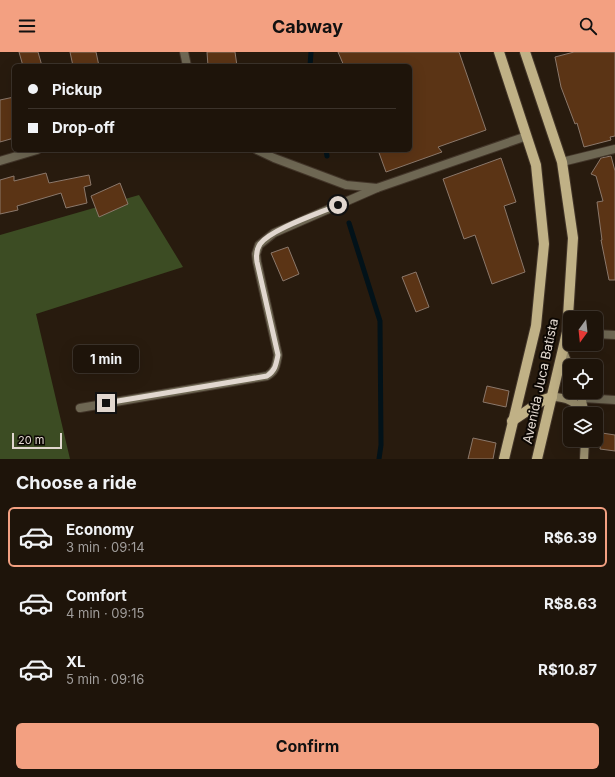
<!DOCTYPE html>
<html lang="en">
<head>
<meta charset="utf-8">
<style>
	body { margin:0; font-family:Inter,sans-serif; background:#261d13; color:#f1f3f6; height:100vh; display:flex; flex-direction:column; font-size:15px; white-space:nowrap }
	* { box-sizing:border-box; margin:0 }
	p { font-size:13px; color:#a19e9c }
	.icon { flex:none; width:22px; height:22px; fill:none; stroke:currentColor; stroke-width:2; stroke-linecap:round; stroke-linejoin:round }
	.map { position:relative; height:407px; overflow:hidden }
	.panel { display:flex; flex-direction:column; background:#1e140a; flex:1 }
	.panel>* { flex:none }
	.banner { position:absolute; left:12px; top:12px; width:400px; height:88px; border-radius:6px; box-shadow:0 4px 16px #0002,0 0 0 1px #3c332b; display:grid; align-content:center; height:88px; padding:0 16px; background:#1e140a }
	.needle { width:26px; rotate:195deg }
	.buttons { position:absolute; left:563px; top:259px; display:grid; gap:8px }
	.buttons a { display:grid; place-items:center; width:40px; height:40px; border-radius:6px; background:#1e140a; box-shadow:0 4px 16px #0002,0 0 0 1px #3c332b; font-size:20px }
	.scale { position:absolute; left:12px; bottom:10px; width:50px; box-sizing:border-box; padding-left:4px; border:2px solid #e1d7cf; border-top:0; font-size:11px; line-height:14px; white-space:nowrap; color:#e1d7cf; -webkit-text-stroke:3px #0c0703; paint-order:stroke }
	.end { position:absolute; width:18px; height:18px; margin:-9px; border:5px solid #e1d7cf; background:#111; box-shadow:0 0 0 2px #111 }
	.from { border-radius:50% }
	.bubble { position:absolute; height:28px; border-radius:6px; background:#1e140a; box-shadow:0 4px 16px #0002,0 0 0 1px #3c332b; font-size:13px; font-weight:700; line-height:28px; text-align:center }
	.banner b { display:flex; align-items:center; gap:14px; height:38px; font-size:15px }
	.banner b+b { border-top:1px solid #3c332b }
	.banner i { width:10px; height:10px; background:#f1f3f6 }
	ul { padding:0; list-style:none }
	li { display:flex; align-items:center; gap:12px; height:60px; margin:0 8px 6px; padding:0 8px; border:2px solid transparent; border-radius:6px }
	li div { flex:1 }
	li b { display:block; font-size:15px }
	li em { font-style:normal; font-weight:700 }
	li.selected { border-color:#f3a081 }
	li>.icon { width:36px; height:36px; stroke-width:1.5 }
	h2 { padding:0 16px; font-size:18px; line-height:48px }
	.action { display:flex; gap:8px; margin-top:auto; padding:8px 16px }
	.action a { flex:1; height:46px; border-radius:6px; background:#f3a081; color:#111; font-size:16px; font-weight:700; line-height:46px; text-align:center }
	header { display:flex; justify-content:space-between; align-items:center; height:52px; padding:0 16px; background:#f3a081; color:#111; font-size:18px; font-weight:700 }
	.map>svg:first-child { display:block }
	.green { fill:#3c4c23 }
	.lines { fill:none; stroke-linecap:round; stroke-linejoin:round }
	.stream { stroke:#021219; stroke-width:5 }
	.building { fill:#5b3415; stroke:#8b786b }
	.lane-casing { stroke:#423529; stroke-width:10 }
	.street-casing { stroke:#423529; stroke-width:10 }
	.secondary-casing { stroke:#423529; stroke-width:10 }
	.primary-casing { stroke:#423529; stroke-width:12 }
	.lane { stroke:#6e6753; stroke-width:8 }
	.street { stroke:#6e6753; stroke-width:8 }
	.secondary { stroke:#9c9170; stroke-width:8 }
	.primary { stroke:#c0b186; stroke-width:10 }
	.route { stroke:#e1d7cf; stroke-width:5 }
	.labels { text-anchor:middle; dominant-baseline:central; stroke-width:4; stroke-linejoin:round; paint-order:stroke }
	.street-label { font-size:13px; fill:#e1d7cf; stroke:#0c0703 }
</style>
</head>
<body>
<header><svg class="icon" aria-label="menu" viewBox="0 0 24 24"><path d="M4 6h16M4 12h16M4 18h16"/></svg>Cabway<svg class="icon" aria-label="search" viewBox="0 0 24 24"><circle cx="10" cy="10" r="6"/><path d="M15 15l6 6"/></svg></header>
<div class="map">
<svg width="615" height="407" viewBox="0 0 615 407">
	<rect width="100%" height="100%" fill="#281b0e"/>
	<!-- green -->
	<path class="green" d="M139,143L183,215L36,262L70,407H0V183Z"/>
	<g class="lines">
		<!-- stream -->
		<g class="stream">
			<path d="M310,14L311,0"/>
			<path d="M326,98L327,104"/>
			<path d="M349,171L380,269L381,393L379,407"/>
		</g>
	</g>
	<!-- building -->
	<g class="building">
		<path d="M19,0H38L42,14H23Z"/>
		<path d="M70,0H96L99,14H73Z"/>
		<path d="M207,0H235L237,14H208Z"/>
		<path d="M338,0H459L486,78L438,95L442,100L386,120L378,98H410V14H344Z"/>
		<path d="M574,0H615V84L610,85L611,88L584,95L577,71L575,72L561,35L555,5Z"/>
		<path d="M14,45V86L0,90V48Z"/>
		<path d="M611,104L615,119V228H609L601,188H602L597,150L603,149L596,124L591,122L601,106Z"/>
		<path d="M501,106L516,150L504,154L525,220L492,232L475,183L464,187L443,127Z"/>
		<path d="M46,121L49,131L89,123L91,133L84,135L87,151L66,156L61,141L17,154L18,158L0,162V128L14,124V129Z"/>
		<path d="M120,131L128,152L99,165L91,144Z"/>
		<path d="M288,195L299,222L283,229L271,201Z"/>
		<path d="M416,220L429,255L416,260L402,225Z"/>
		<path d="M487,334L509,339L506,355L483,350Z"/>
		<path d="M602,381L615,383V399L600,397Z"/>
		<path d="M473,386L496,391L493,407H468Z"/>
	</g>
	<g class="lines">
		<defs>
			<g id="lane">
				<path d="M596,282L615,283"/>
				<path d="M583,346L615,348"/>
			</g>
			<g id="street">
				<path d="M184,0L187,14"/>
				<path d="M257,98L274,106L346,133L377,136L527,84"/>
				<path d="M0,109L37,98"/>
				<path d="M562,110L615,97"/>
				<path d="M80,356L267,324C276,319 276,313 278,303L257,210L256,202L259,193L274,181L377,136"/>
			</g>
			<g id="secondary">
				<path d="M563,299L570,317"/>
				<path d="M580,340L585,362"/>
				<path d="M552,345C566,345 577,349 583,362"/>
				<path d="M584,407L585,388"/>
			</g>
			<g id="primary">
				<path d="M499,0L536,113L544,192L536,274L504,407"/>
				<path d="M525,0L562,110L573,186L567,280L537,407"/>
				<path d="M512,369L543,348L552,345"/>
			</g>
		</defs>
		<!-- lane casing -->
		<use href="#lane" class="lane-casing"/>
		<!-- street casing -->
		<use href="#street" class="street-casing"/>
		<!-- secondary casing -->
		<use href="#secondary" class="secondary-casing"/>
		<!-- primary casing -->
		<use href="#primary" class="primary-casing"/>
		<!-- lane -->
		<use href="#lane" class="lane"/>
		<!-- street -->
		<use href="#street" class="street"/>
		<!-- secondary -->
		<use href="#secondary" class="secondary"/>
		<!-- primary -->
		<use href="#primary" class="primary"/>
	</g>
	<g class="lines">
		<!-- route -->
		<path class="route" d="M106,351L267,324C275,319 276,313 278,303L257,210C256,204 256,198 260,192C271,177 320,161 338,153"/>
	</g>
	<g class="labels">
		<!-- street labels -->
		<g class="street-label">
			<text transform="translate(540 329) rotate(-78)">Avenida Juca Batista</text>
		</g>
	</g>
</svg>
<div class="buttons">
<a><svg class="needle" viewBox="-14 -14 28 28"><path d="M0-13l5 13h-10z" fill="#e53935"/><path d="M0 13l5-13h-10z" fill="#a19e9c"/></svg></a>
<a><svg class="icon" aria-label="locate" viewBox="0 0 24 24"><circle cx="12" cy="12" r="6"/><path d="M12 2v4M12 18v4M2 12h4M18 12h4"/></svg></a>
<a><svg class="icon" aria-label="layers" viewBox="0 0 24 24"><path d="M12 4l9 5-9 5-9-5zM3 14l9 5 9-5"/></svg></a>
</div>
<div class="scale">20 m</div>
<i class="end from" style="left:338px;top:153px"></i>
<i class="end" style="left:106px;top:351px"></i>
<div class="bubble" style="left:73px;top:293px;width:66px">1 min</div>
<div class="banner">
<b><i class="from"></i>Pickup</b>
<b><i></i>Drop-off</b>
</div>
</div>
<section class="panel">
<h2>Choose a ride</h2>
<ul>
<li class="selected"><svg class="icon" aria-label="car" viewBox="0 0 24 24"><path d="M5 17H2v-5l4-1 3-4h7l3 4 3 1v5h-3M9 17h6M6 11h13"/><circle cx="7" cy="17" r="2"/><circle cx="17" cy="17" r="2"/></svg><div><b>Economy</b><p>3 min · 09:14</p></div><em>R$6.39</em></li>
<li><svg class="icon" aria-label="car" viewBox="0 0 24 24"><path d="M5 17H2v-5l4-1 3-4h7l3 4 3 1v5h-3M9 17h6M6 11h13"/><circle cx="7" cy="17" r="2"/><circle cx="17" cy="17" r="2"/></svg><div><b>Comfort</b><p>4 min · 09:15</p></div><em>R$8.63</em></li>
<li><svg class="icon" aria-label="car" viewBox="0 0 24 24"><path d="M5 17H2v-5l4-1 3-4h7l3 4 3 1v5h-3M9 17h6M6 11h13"/><circle cx="7" cy="17" r="2"/><circle cx="17" cy="17" r="2"/></svg><div><b>XL</b><p>5 min · 09:16</p></div><em>R$10.87</em></li>
</ul>
<div class="action"><a>Confirm</a></div>
</section>
</body>
</html>
